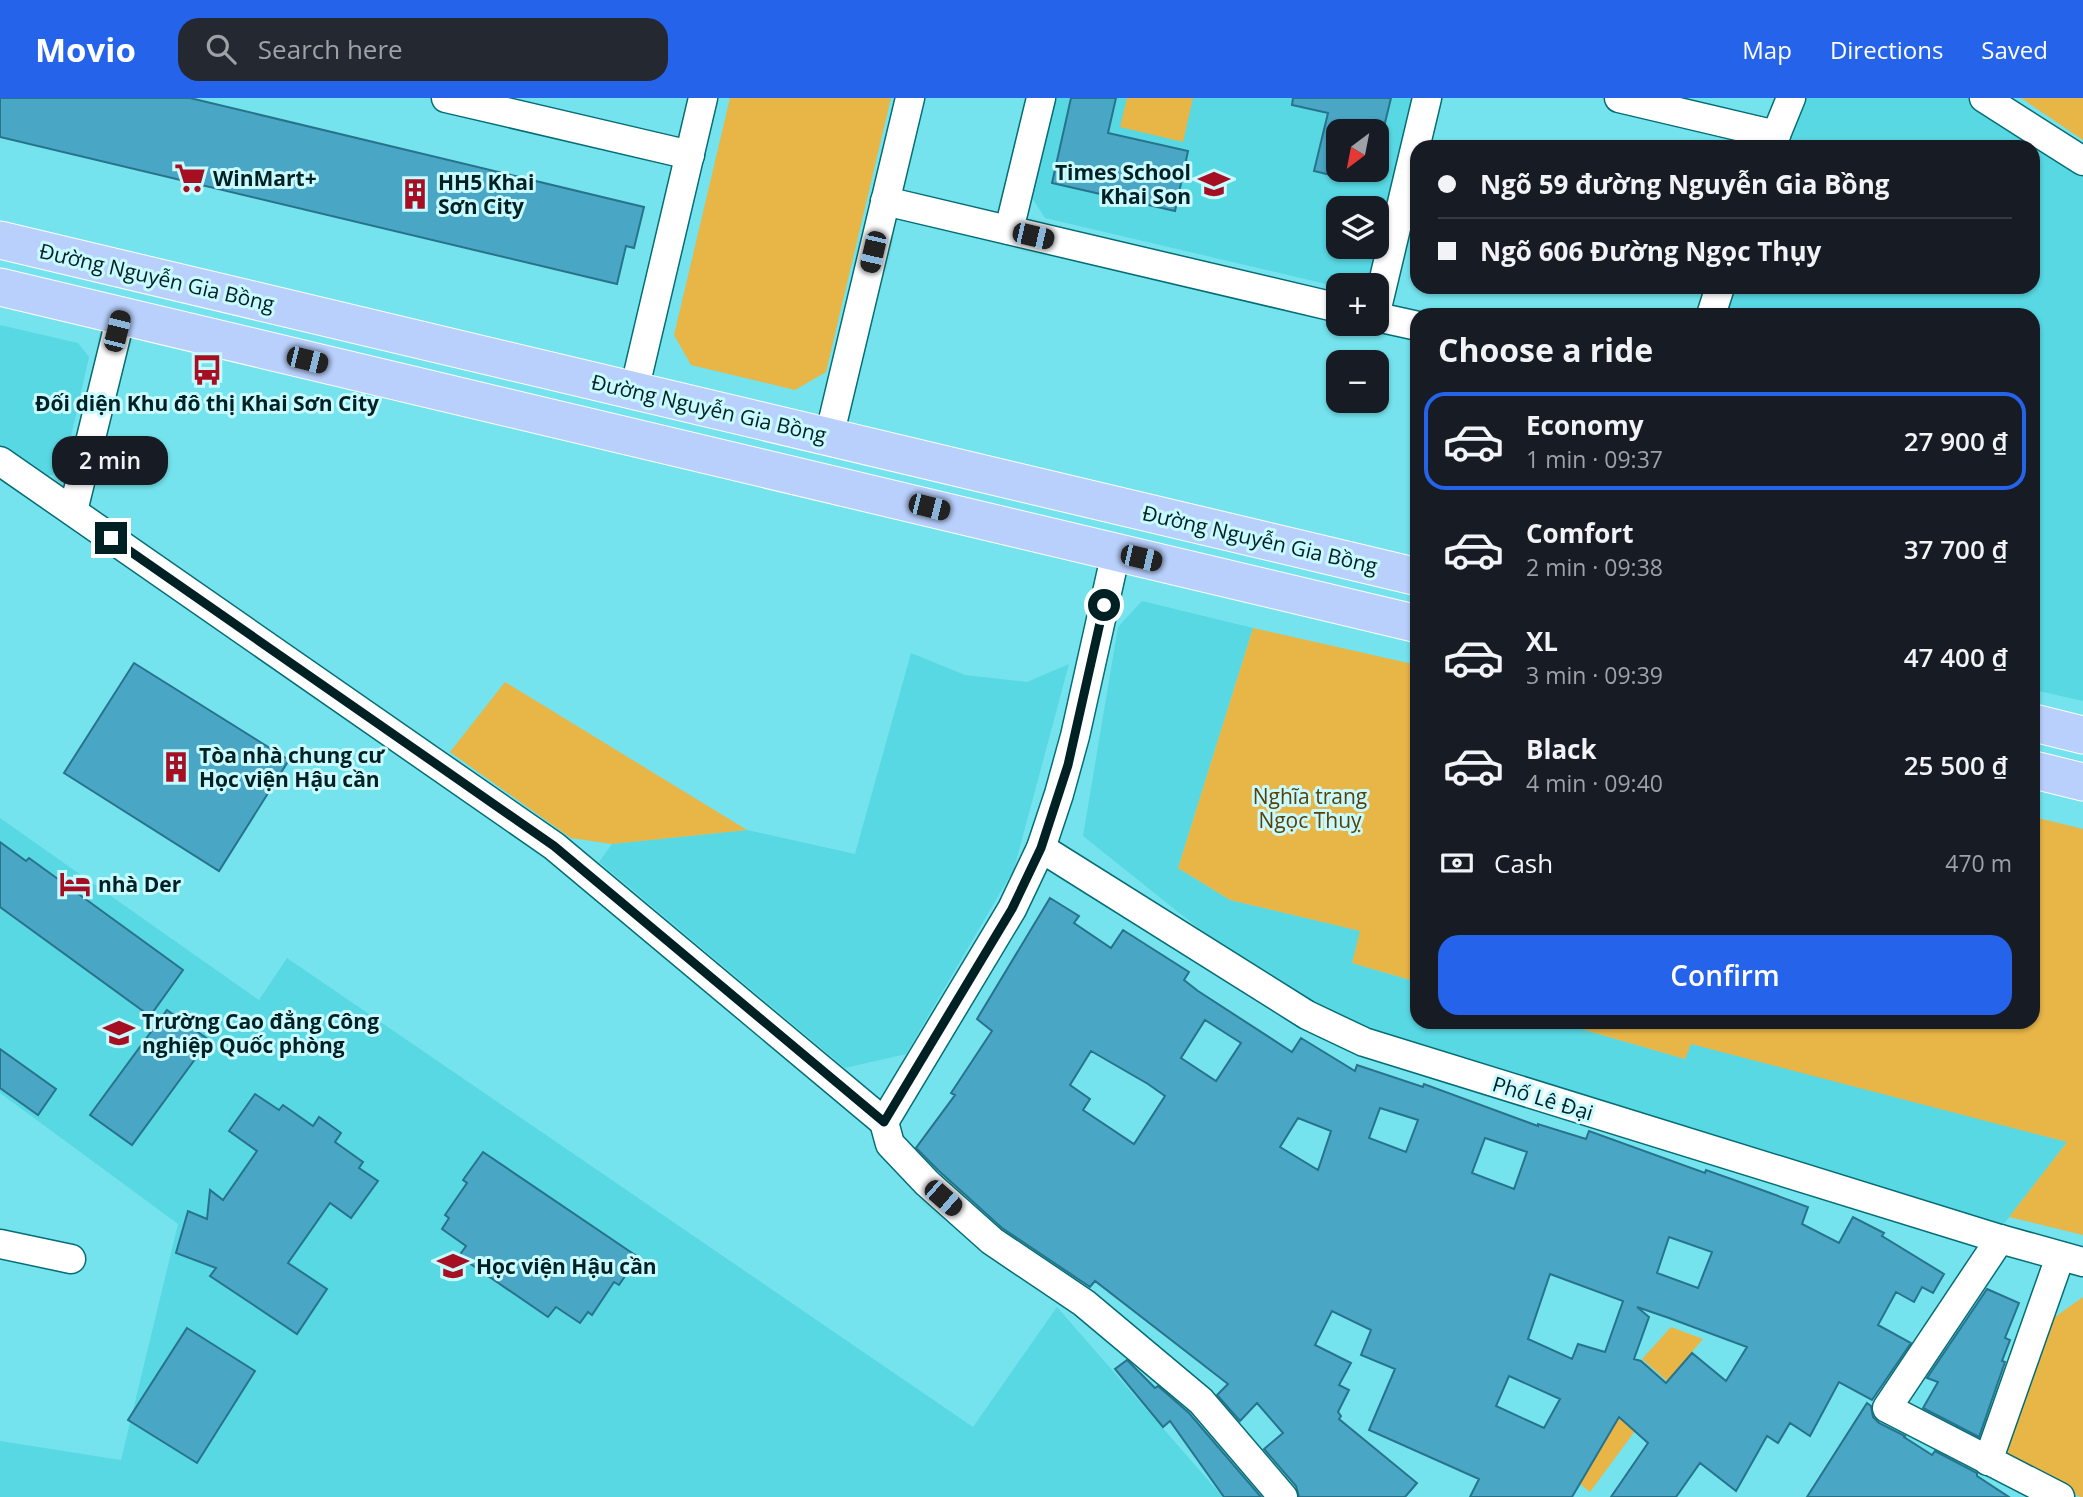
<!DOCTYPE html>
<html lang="en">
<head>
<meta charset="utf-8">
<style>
	body { margin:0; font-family:"Open Sans",sans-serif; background:#242831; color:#f1f3f6; height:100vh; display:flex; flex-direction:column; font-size:26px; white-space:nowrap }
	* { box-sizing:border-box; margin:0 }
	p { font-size:23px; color:#9ea1a6 }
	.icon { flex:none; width:38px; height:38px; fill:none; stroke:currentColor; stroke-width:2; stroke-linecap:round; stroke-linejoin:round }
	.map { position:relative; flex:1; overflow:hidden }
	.sheet { position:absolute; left:1410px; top:210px; width:630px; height:721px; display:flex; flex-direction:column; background:#171b24; border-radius:21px; box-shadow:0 2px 5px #0004 }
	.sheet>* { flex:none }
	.guide { position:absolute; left:1410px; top:42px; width:630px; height:154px; border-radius:21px; box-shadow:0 2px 5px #0004; display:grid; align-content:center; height:154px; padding:0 28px; background:#171b24 }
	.needle { width:46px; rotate:212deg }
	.controls { position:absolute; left:1326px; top:21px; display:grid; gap:14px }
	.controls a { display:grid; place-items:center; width:63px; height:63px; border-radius:14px; background:#171b24; box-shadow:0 2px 5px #0004; font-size:35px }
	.end { position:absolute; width:32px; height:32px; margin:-16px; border:9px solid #002124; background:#fff; box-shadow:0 0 0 4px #fff }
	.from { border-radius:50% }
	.bubble { position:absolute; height:49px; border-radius:21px; background:#171b24; box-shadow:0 2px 5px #0004; font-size:23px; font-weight:600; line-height:49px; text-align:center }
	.car { position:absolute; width:21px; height:42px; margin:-21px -10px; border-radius:9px; box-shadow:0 0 5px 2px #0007; background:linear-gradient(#222 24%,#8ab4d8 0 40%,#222 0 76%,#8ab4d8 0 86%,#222 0) }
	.guide b { display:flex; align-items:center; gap:24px; height:66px; font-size:26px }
	.guide b+b { border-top:2px solid #363941 }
	.guide i { width:18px; height:18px; background:#f1f3f6 }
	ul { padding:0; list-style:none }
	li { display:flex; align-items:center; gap:21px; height:98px; margin:0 14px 10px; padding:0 14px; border:4px solid transparent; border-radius:21px }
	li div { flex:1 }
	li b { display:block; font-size:26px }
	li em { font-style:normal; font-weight:600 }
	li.current { border-color:#2563eb }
	li>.icon { width:63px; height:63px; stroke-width:1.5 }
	h2 { padding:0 28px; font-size:32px; line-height:84px }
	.pay { display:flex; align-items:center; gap:18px; height:77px; padding:0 28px; font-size:26px }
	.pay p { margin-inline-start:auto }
	.action { display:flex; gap:14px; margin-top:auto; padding:14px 28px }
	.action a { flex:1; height:80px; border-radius:21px; background:#2563eb; color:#fff; font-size:28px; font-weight:600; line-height:80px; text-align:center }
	header { display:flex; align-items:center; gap:42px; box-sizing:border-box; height:98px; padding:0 35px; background:#2563eb; color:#fff }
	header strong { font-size:33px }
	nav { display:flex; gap:38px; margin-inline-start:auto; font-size:24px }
	.search { width:490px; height:63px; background:#242831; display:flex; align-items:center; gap:18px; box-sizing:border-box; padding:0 24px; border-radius:21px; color:#9ea1a6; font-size:26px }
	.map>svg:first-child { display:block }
	.built { fill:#58d8e3; fill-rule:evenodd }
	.green { fill:#e8b547 }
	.building { fill:#4aa6c5; stroke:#27738b; stroke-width:2; fill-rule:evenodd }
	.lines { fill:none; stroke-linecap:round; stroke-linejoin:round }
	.minor-casing { stroke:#056d75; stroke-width:31 }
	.major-casing { stroke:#fff; stroke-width:39 }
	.minor { stroke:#fff; stroke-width:28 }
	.major { stroke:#b9d0fd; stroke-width:37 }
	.route { stroke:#002124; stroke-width:9 }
	.labels { text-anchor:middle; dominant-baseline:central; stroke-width:6; stroke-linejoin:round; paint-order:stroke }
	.poi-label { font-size:21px; font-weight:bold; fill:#002124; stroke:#c8faff; text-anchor:start }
	.street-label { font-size:21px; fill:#002124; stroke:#c8faff }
	.park-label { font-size:21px; fill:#594005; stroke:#c8faff }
</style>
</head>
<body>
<header>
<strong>Movio</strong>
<div class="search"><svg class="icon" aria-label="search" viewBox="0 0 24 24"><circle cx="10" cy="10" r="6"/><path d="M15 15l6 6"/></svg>Search here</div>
<nav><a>Map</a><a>Directions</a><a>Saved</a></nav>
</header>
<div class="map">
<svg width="2083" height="1399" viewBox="0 0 2083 1399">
	<rect width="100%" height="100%" fill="#74e3ed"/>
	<!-- built -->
	<g class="built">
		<path d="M1056,0H1413L1372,177L1356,187L1339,189L1045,120L1032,100ZM1339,33H1377V72H1339ZM1339,110H1377V149H1339Z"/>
		<path d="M1793,0H1984L2083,63V603L2034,592V217H1713L1723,189H2034V49H1775Z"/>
		<path d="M0,227L78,245L89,259L63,374L44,379L0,349Z"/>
		<path d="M1142,503L1253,530L1178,770L1230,802L1361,833L1352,865L1417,884L1418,924H1557L1685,961L1691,945L2067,1044L1997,1135L1307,917L1083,738L1118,529Z"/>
		<path d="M911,555L965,577L1027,584L1069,566L1014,771L906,956L845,970L599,764L612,746L747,732L855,756Z"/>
		<path d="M0,720L259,902L287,860L973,1329L1057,1209L1223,1399H0V1343L121,1362L178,1126L0,995Z"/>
	</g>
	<!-- green -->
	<g class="green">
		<path d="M730,0H891L826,274L795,292L691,267L674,237Z"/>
		<path d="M1127,0H1193L1183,44L1120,29Z"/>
		<path d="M2021,0H2083V42Z"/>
		<path d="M1253,530L1417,567V884L1352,865L1360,833L1230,802L1178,770Z"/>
		<path d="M505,584L747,732L612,746L571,740L450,654Z"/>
		<path d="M2034,719L2083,731V1137L2009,1119L2067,1044L1691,946L1685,961L1557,924H2034Z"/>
		<path d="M2083,1199V1399H2081L2003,1369L2022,1289L2052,1221Z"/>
		<path d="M1671,1229L1703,1241L1667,1283L1642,1261Z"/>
		<path d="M1619,1319L1635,1333L1590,1394L1580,1386Z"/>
	</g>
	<!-- building -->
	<g class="building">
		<path d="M0,0H190L644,109L634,150L626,148L617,186L0,39Z"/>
		<path d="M1071,0H1116L1108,35L1188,53L1175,113L1052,85Z"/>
		<path d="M1293,0H1391L1383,33H1339V79L1314,73L1328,15L1292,7Z"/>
		<path d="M134,565L289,662L219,773L64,675Z"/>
		<path d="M0,744L26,763L29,760L183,872L150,918L0,809Z"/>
		<path d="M1050,800L1079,818L1074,825L1111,850L1123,832L1189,874L1184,882L1198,893L1292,954L1301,940L1355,973L1357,967L1423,989L1424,986L1538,1028V1026L1586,1041L1589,1033L1705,1075L1706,1072L1751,1088L1808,1109L1802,1126L1839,1145L1853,1119L1884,1135L1882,1138L1944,1176L1933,1195L1922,1189L1914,1204L1896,1194L1878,1227L1911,1245L1872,1302L1839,1284L1810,1338L1790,1325L1778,1345L1767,1338L1736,1393L1700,1365L1676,1399H1611L1648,1345L1619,1319L1572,1399H1470L1479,1381L1369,1332L1395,1271L1361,1257L1371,1232L1332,1213L1315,1247L1351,1265L1339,1287L1349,1292L1338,1314L1341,1318L1339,1321L1417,1385L1405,1399H1299L1296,1388L1264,1351L1283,1335L1257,1305L1240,1323L1217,1297L1228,1286L1095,1183L1090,1189L1002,1130L939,1073L916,1050L955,997L951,995L992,933L977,921ZM1205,922L1241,945L1216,983L1181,960ZM1091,953L1148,986L1165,998L1134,1046L1083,1012L1090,1001L1070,987ZM1380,1010L1418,1022L1406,1054L1369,1040ZM1298,1020L1331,1033L1318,1072L1280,1049ZM1485,1040L1527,1054L1514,1091L1472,1075ZM1669,1139L1712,1154L1698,1190L1657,1175ZM1550,1176L1623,1203L1605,1254L1578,1246L1572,1261L1528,1241ZM1637,1209L1669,1220L1747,1249L1726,1283L1692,1255L1666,1285L1641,1263L1634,1261L1649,1219ZM1509,1278L1560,1301L1544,1330L1496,1308Z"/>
		<path d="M167,912L209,942L132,1047L90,1017Z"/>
		<path d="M0,951L56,991L38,1017L0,990Z"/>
		<path d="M255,996L279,1012L283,1007L313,1028L319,1019L341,1035L335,1044L363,1064L359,1070L378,1083L351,1120L330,1105L288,1165L327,1191L297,1236L210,1178L216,1170L176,1155L188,1113L207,1121L210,1092L223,1102L257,1053L229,1033Z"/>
		<path d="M483,1054L638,1159L619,1187L614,1184L592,1217L588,1214L580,1225L556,1209L548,1219L459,1158L466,1148L442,1131L449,1120L445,1117L467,1085L463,1082Z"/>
		<path d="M1987,1191L2019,1205L2005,1240L2010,1242L2002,1263L2005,1264L1979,1339L1923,1310L1938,1284L1927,1280Z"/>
		<path d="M187,1230L255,1273L197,1365L128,1322Z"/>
		<path d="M1127,1262L1155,1290L1158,1288L1189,1315L1261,1399H1224L1170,1323L1163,1329L1115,1271Z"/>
		<path d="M1867,1305L1871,1308L1873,1319L1879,1325L1905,1338L1904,1339L1932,1357L1935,1353L1977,1375V1378L2009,1399H1807Z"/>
	</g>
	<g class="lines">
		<defs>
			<g id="minor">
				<path d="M446,0L690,57"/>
				<path d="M1619,0L1776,37"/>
				<path d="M1984,0L2083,63"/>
				<path d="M1771,49L1791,0"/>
				<path d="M885,103L1339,210"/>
				<path d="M1009,132L1041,0"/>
				<path d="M1377,210L1427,0"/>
				<path d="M1711,217L1720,189"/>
				<path d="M1377,219L1418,228"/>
				<path d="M634,293L703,0"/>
				<path d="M829,339L910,0"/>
				<path d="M0,363L554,748L884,1024L890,1046L927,1085L992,1143L1084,1205L1201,1303L1283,1399"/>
				<path d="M73,413L121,218"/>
				<path d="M1041,750L1307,917L1364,944L2000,1141L2083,1164"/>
				<path d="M884,1024L1012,811L1041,750L1059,696L1075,638L1116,454"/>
				<path d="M2000,1141L1887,1310L2060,1399"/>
				<path d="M0,1146L71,1161"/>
				<path d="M1988,1363L2060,1159"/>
			</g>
			<g id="major">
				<path d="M0,142L1418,479"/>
				<path d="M0,189L1418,526"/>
				<path d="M2034,625L2083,637"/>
				<path d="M2034,672L2083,684"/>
			</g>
		</defs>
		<!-- minor casing -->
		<use href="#minor" class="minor-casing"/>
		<!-- major casing -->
		<use href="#major" class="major-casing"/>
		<!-- minor -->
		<use href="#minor" class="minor"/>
		<!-- major -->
		<use href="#major" class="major"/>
	</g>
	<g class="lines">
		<!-- route -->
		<path class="route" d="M111,440L554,748L884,1024L1012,811L1041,750L1068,667L1104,507"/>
	</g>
	<!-- icons -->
	<defs>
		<symbol id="supermarket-bare" viewBox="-9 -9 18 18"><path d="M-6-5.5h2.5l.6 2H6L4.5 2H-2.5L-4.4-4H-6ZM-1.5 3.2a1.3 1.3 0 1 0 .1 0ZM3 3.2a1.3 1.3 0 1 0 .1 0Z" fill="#a60e22" stroke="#c8faff" stroke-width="2.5" paint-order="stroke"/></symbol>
		<symbol id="school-bare" viewBox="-9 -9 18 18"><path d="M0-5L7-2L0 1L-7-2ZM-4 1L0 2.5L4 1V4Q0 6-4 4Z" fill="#a60e22" stroke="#c8faff" stroke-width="2.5" paint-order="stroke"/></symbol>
		<symbol id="building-bare" viewBox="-9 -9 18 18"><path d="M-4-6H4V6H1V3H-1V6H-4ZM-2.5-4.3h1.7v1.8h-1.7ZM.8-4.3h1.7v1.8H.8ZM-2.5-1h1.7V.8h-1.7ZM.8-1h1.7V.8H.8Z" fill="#a60e22" stroke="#c8faff" stroke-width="2.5" paint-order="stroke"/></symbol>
		<symbol id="bus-bare" viewBox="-9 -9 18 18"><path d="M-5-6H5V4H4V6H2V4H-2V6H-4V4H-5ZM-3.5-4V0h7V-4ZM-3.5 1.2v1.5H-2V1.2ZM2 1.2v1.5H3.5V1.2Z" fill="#a60e22" stroke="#c8faff" stroke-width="2.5" paint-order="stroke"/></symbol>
		<symbol id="hotel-bare" viewBox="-9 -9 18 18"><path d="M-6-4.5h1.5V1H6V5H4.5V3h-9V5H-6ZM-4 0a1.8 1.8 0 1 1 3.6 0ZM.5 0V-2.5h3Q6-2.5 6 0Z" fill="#a60e22" stroke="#c8faff" stroke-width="2.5" paint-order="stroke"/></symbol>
		<symbol id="university-bare" viewBox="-9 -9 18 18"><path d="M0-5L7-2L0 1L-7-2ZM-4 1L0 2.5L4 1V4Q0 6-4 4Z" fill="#a60e22" stroke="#c8faff" stroke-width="2.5" paint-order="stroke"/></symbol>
	</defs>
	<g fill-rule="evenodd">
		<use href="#supermarket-bare" x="168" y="58" width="44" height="44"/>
		<use href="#school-bare" x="1192" y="64" width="44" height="44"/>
		<use href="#building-bare" x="393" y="74" width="44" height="44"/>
		<use href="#bus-bare" x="185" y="250" width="44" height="44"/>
		<use href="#building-bare" x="154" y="647" width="44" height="44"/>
		<use href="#hotel-bare" x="53" y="764" width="44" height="44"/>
		<use href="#university-bare" x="97" y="913" width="44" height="44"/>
		<use href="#university-bare" x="431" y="1146" width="44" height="44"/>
	</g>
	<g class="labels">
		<!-- poi labels -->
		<g class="poi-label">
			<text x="1191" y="74" text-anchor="end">Times School<tspan x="1191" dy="24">Khai Son</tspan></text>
			<text x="213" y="80">WinMart+</text>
			<text x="438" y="84">HH5 Khai<tspan x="438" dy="24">Sơn City</tspan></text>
			<text x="207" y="305" text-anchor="middle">Đối diện Khu đô thị Khai Sơn City</text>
			<text x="199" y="657">Tòa nhà chung cư<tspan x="199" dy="24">Học viện Hậu cần</tspan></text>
			<text x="98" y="786">nhà Der</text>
			<text x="142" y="923">Trường Cao đẳng Công<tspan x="142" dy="24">nghiệp Quốc phòng</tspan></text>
			<text x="476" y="1168">Học viện Hậu cần</text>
		</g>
		<!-- street labels -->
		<g class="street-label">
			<text transform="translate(157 179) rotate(13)">Đường Nguyễn Gia Bồng</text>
			<text transform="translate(709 310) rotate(13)">Đường Nguyễn Gia Bồng</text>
			<text transform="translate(1260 441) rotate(13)">Đường Nguyễn Gia Bồng</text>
			<text transform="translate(1543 1000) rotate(17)">Phố Lê Đại</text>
		</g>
		<!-- park labels -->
		<g class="park-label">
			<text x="1310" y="698">Nghĩa trang<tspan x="1310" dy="24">Ngọc Thuỵ</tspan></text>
		</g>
	</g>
</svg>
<div class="controls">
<a><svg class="needle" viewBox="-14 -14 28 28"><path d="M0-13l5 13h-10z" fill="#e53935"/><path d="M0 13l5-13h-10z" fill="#9ea1a6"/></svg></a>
<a><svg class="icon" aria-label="layers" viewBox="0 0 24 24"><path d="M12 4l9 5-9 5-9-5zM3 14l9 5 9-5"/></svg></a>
<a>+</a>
<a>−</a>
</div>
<i class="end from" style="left:1104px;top:507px"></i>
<i class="end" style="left:111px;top:440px"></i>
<div class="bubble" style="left:52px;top:338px;width:116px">2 min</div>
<i class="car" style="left:1033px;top:138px;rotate:103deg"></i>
<i class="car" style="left:873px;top:154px;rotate:193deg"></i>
<i class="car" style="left:117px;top:233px;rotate:14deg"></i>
<i class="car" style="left:307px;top:262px;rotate:104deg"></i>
<i class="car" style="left:929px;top:409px;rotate:104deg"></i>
<i class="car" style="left:1141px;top:460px;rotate:103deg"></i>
<i class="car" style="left:943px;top:1100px;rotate:131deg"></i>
<div class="guide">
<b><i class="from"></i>Ngõ 59 đường Nguyễn Gia Bồng</b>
<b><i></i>Ngõ 606 Đường Ngọc Thụy</b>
</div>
<section class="sheet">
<h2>Choose a ride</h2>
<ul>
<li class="current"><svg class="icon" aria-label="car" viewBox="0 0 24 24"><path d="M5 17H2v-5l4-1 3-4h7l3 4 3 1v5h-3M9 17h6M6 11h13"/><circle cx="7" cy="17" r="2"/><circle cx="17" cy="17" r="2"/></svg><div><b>Economy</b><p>1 min · 09:37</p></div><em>27 900 ₫</em></li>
<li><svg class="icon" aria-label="car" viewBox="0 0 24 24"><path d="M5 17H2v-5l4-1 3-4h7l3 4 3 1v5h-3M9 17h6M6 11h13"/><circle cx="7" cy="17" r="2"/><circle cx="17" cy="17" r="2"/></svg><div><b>Comfort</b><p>2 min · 09:38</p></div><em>37 700 ₫</em></li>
<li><svg class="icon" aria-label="car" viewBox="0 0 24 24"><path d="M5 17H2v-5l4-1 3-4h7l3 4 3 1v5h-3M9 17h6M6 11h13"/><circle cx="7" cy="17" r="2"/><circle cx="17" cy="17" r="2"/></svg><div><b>XL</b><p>3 min · 09:39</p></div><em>47 400 ₫</em></li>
<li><svg class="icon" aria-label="car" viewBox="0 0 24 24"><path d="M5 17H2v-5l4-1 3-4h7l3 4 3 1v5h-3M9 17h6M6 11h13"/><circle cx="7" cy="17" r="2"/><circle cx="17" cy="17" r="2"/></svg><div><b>Black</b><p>4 min · 09:40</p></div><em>25 500 ₫</em></li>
</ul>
<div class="pay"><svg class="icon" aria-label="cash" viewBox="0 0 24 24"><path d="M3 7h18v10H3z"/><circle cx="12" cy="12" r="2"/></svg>Cash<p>470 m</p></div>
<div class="action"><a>Confirm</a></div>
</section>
</div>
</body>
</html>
